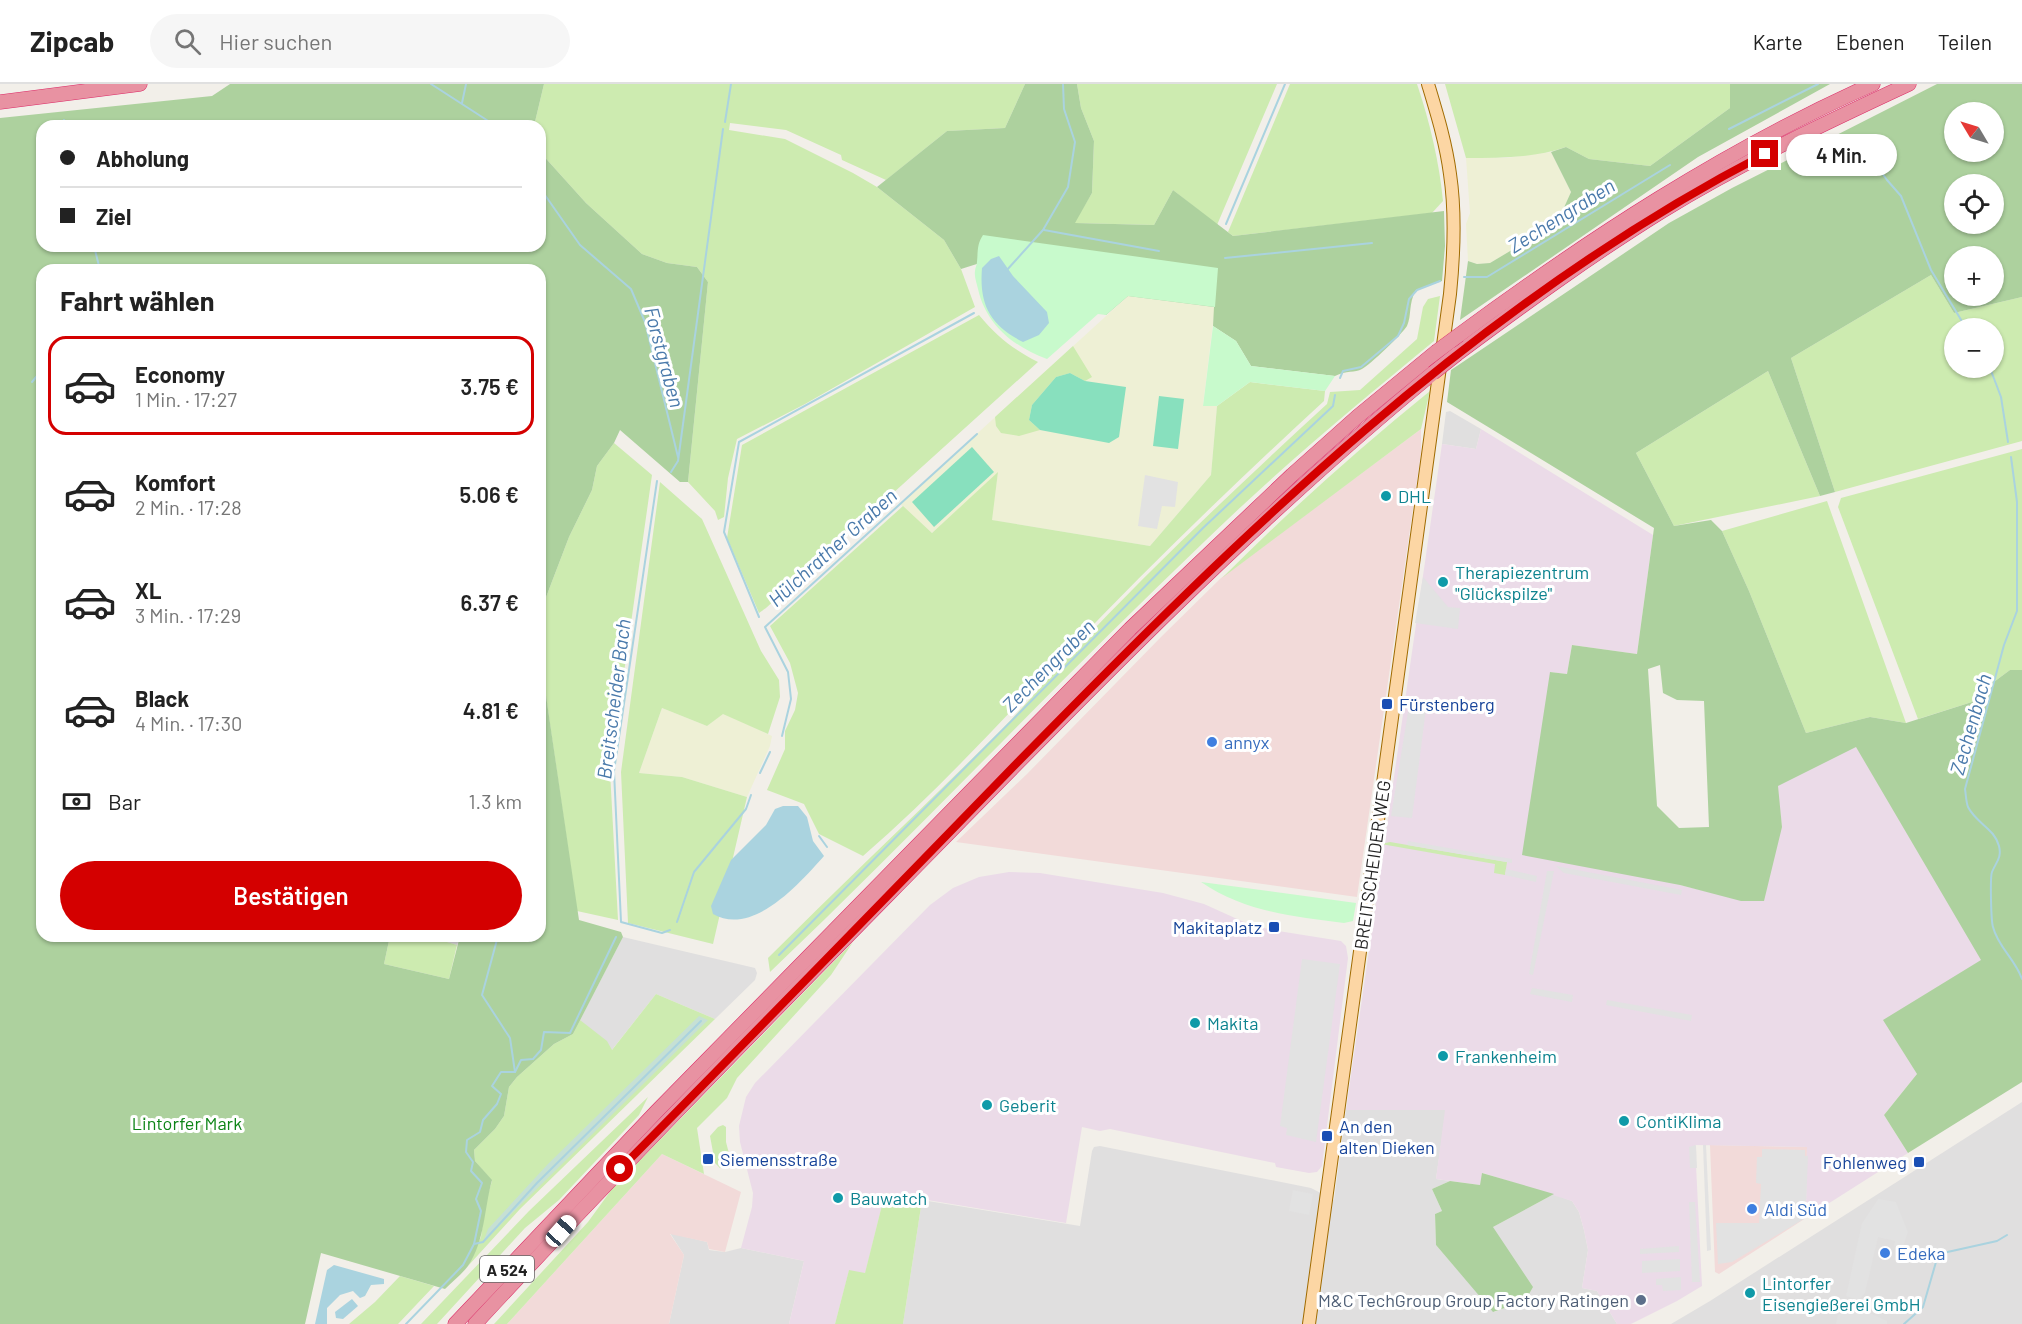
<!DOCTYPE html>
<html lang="de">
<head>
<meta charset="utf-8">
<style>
	body { margin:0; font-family:Barlow,sans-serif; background:#f6f6f6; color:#222; height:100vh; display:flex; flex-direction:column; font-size:22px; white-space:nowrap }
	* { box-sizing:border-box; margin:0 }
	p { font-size:20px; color:#767676 }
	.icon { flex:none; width:33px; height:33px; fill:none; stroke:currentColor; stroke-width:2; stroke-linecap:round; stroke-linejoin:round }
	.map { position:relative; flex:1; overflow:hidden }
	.drawer { position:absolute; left:36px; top:180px; width:510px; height:678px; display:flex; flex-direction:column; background:#fff; border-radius:18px; box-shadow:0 2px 4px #0004 }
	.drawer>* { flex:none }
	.guide { position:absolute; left:36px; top:36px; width:510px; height:132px; border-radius:18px; box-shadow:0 2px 4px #0004; display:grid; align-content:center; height:132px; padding:0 24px; background:#fff }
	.needle { width:39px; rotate:308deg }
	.tools { position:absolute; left:1944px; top:18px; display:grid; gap:12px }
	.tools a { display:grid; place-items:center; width:60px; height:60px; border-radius:50%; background:#fff; box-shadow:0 2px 4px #0004; font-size:30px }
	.end { position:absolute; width:27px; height:27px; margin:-14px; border:8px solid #d40000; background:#fff; box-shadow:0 0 0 3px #fff }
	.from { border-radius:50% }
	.bubble { position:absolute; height:42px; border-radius:21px; background:#fff; box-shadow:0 2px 4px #0004; font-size:20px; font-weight:600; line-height:42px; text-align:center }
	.car { position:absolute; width:18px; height:36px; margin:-18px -9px; border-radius:8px; box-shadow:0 0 4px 2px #0007; background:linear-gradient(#fff 24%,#345 0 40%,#fff 0 76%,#345 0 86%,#fff 0) }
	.guide b { display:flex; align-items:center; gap:21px; height:57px; font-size:22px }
	.guide b+b { border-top:2px solid #e0e0e0 }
	.guide i { width:15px; height:15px; background:#222 }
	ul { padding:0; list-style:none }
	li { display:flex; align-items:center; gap:18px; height:99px; margin:0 12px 9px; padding:0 12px; border:3px solid transparent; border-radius:18px }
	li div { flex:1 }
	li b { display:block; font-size:22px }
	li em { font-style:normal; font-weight:600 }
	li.on { border-color:#d40000 }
	li>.icon { width:54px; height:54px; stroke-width:1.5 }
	h2 { padding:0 24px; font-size:27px; line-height:72px }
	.pay { display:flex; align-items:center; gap:15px; height:66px; padding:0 24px; font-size:22px }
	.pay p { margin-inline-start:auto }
	.button { display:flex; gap:12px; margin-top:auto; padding:12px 24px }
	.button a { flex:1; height:69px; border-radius:36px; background:#d40000; color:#fff; font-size:24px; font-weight:600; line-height:69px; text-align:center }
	header { display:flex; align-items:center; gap:36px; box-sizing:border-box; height:84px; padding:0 30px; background:#fff; border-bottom:2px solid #e0e0e0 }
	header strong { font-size:28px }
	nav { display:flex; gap:33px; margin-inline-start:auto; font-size:21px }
	.search { width:420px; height:54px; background:#f6f6f6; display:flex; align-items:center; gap:15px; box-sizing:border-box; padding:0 21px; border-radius:33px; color:#767676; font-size:22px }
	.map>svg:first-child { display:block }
	.residential { fill:#e0dfdf }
	.commercial { fill:#f2dad9 }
	.industrial { fill:#ebdbe8 }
	.farmland { fill:#eef0d5 }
	.grass { fill:#cdebb0; fill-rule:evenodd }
	.forest { fill:#add19e; fill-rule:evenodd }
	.wetland { fill:#c6e0d4 }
	.park { fill:#c8facc }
	.pitch { fill:#88e0be }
	.parking { fill:#e2e2e2 }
	.water { fill:#aad3df }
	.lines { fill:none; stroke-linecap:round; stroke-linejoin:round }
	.stream { stroke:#aad3df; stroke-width:2 }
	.major-casing { stroke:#a06b00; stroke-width:14 }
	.highway-casing { stroke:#dc2a67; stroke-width:15 }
	.major { stroke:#fcd6a4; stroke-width:12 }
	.highway { stroke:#e892a2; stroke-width:14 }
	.highway-bridge-casing { stroke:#dc2a67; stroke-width:15; stroke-linecap:butt }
	.highway-bridge { stroke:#e892a2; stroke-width:14 }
	.route { stroke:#d40000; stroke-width:8 }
	.culture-dot { fill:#0f9aa8; stroke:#fff; stroke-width:2 }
	.transit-dot { fill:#1a4fb4; stroke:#fff; stroke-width:2 }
	.shop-dot { fill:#3f7fe0; stroke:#fff; stroke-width:2 }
	.service-dot { fill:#5c6f8a; stroke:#fff; stroke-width:2 }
	.labels { text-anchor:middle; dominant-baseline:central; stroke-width:6; stroke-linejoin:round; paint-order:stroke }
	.shield { fill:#fff; stroke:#646464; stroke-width:1.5 }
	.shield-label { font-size:16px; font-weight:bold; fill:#222 }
	.culture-label { font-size:18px; fill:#0d838f; stroke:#fff; text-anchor:start }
	.transit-label { font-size:18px; fill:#164399; stroke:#fff; text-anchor:start }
	.shop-label { font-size:18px; fill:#366cbe; stroke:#fff; text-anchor:start }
	.street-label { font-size:18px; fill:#222; stroke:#fff }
	.park-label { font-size:18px; fill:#0c8416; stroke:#fff }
	.service-label { font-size:18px; fill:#4e5e75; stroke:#fff; text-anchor:end }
	.water-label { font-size:20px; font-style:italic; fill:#4a7aab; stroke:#fff }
</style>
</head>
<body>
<header>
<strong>Zipcab</strong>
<div class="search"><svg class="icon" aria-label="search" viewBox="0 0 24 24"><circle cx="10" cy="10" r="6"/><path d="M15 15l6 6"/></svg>Hier suchen</div>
<nav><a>Karte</a><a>Ebenen</a><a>Teilen</a></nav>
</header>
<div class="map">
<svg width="2022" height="1240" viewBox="0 0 2022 1240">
	<rect width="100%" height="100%" fill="#f2efe9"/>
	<!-- residential -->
	<g class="residential">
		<path d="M1450,327L1481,345L1476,365L1442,360L1446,328Z"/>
		<path d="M427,852H460L457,861Z"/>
		<path d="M623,853L755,884L757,889L755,896L715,935L656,910L611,967L580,936Z"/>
		<path d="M2022,1018V1240H1671L1710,1217Z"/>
		<path d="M1346,1026H1446L1436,1095L1450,1097L1432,1105L1442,1127L1435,1130L1436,1161L1494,1228L1525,1217L1493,1143L1554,1110L1572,1117L1579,1128L1584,1146L1588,1166L1582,1204L1597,1207L1617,1240H903L922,1116L1080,1142L1092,1067L1094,1063L1100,1062L1311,1104L1334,1116Z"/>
		<path d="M670,1149L707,1158L709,1166L725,1168L741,1164L804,1177L789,1240H669L684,1171Z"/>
	</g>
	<!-- commercial -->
	<g class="commercial">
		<path d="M1421,345V369L1357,813L956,758L1027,690L1161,553L1221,494Z"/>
		<path d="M1710,1061L1807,1063L1806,1122L1812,1130L1719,1190L1715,1188Z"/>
		<path d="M662,1070L741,1108L725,1168L709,1165L707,1158L670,1150L684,1171L669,1240H507Z"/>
	</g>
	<!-- industrial -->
	<g class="industrial">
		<path d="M1481,345L1653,451L1637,570L1572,561L1567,590L1550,588L1680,801L1709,808L1782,743L1777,702L1856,662L1982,876L1884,936L1917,990L1884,1031L1908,1069L1812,1130L1806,1122L1807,1063L1695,1061L1702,1202L1677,1217L1631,1240H1617L1597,1207L1582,1204L1588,1166L1584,1146L1579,1128L1572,1117L1483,1089L1480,1101L1436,1095L1445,1026H1346L1442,360L1476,365Z"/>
		<path d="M1009,788L1040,789L1163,809L1204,820L1246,839L1272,846L1341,857L1346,862L1348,874L1322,1082L1317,1088L1309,1089L1276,1083L1275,1079L1110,1045L1100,1047L1082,1043L1066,1139L885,1109L865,1190L849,1187L835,1240H789L804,1177L741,1164L752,1123L753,1109L740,1058L739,1042L746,1013L755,999L930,821L953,804L979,793Z"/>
	</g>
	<!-- farmland -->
	<g class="farmland">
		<path d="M1551,68L1571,108L1557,139L1490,179L1477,180L1468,177L1466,140L1470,129L1466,74H1506Z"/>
		<path d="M1128,212L1215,223L1203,321L1217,322L1211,391L1150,462L991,436L998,389L932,449L900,420Z"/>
		<path d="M662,624L707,642L723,629L772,652L770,662L747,713L682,693L639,689Z"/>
	</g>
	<!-- grass -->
	<g class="grass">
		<path d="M544,0H1025L1005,44L947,47L886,96L842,76L841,71L786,46L730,39L729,46L785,55L853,89L877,103L944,156L961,185L975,223L805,320L737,355L728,394L724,433L718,436L715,427L688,398L708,198L697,183L667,179L642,170L586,119L540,68V42H534Z"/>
		<path d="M1077,0H1277L1217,141L1173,106L1154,141L1074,139L1092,109L1094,57L1081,24Z"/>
		<path d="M1290,0H1417C1430,39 1439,77 1443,117L1432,129L1233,152L1228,148Z"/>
		<path d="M1445,0H1730V24L1650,82L1589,75L1566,63C1534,74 1500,74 1466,74Z"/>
		<path d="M1931,191L1954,229L2022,213V357L1835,408L1791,274ZM1954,244H1994V284H1954Z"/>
		<path d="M1440,212L1434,257C1356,321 1278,386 1205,457C1057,598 918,747 770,888L768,874C845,797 925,722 1002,645C1027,620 1049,593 1073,567C1154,481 1240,400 1327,320L1330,308L1360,306L1417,255L1423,223L1428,215Z"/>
		<path d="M979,231C997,253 1013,265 1038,278L766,524L759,529L727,454L742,361Z"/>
		<path d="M1073,262L1092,293L1085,297L1070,289L1056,293L1032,321L1029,336L1040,346L1019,352L1001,349L996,342L995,333Z"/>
		<path d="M1768,287L1820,412L1674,442L1636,369Z"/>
		<path d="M1250,298L1325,307L1324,317C1237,397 1151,480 1069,566C1002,636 937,708 863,772L819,750L804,720L767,706L785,665V647L795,626L798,609L790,579L770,542L903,422L932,449L998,388L992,436L1150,462L1211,391L1217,322Z"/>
		<path d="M1430,307L1421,345L1222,494C1288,428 1357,366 1430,307Z"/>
		<path d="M614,359L652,391L610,687L618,836L577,827L540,571V529L569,453L592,406L597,382Z"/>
		<path d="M2022,365V586H2010L1983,606L1972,618L1918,635L1838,423L1841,414Z"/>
		<path d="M660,398L702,435L761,567L779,596L780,613L768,650L723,630L707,642L662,624L639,689L682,693L747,713L713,860L628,839L621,688Z"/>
		<path d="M1827,417L1906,639L1870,633L1806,649L1749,507L1722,447Z"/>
		<path d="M1390,758L1507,778L1505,791L1494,789L1495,780L1381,760Z"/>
		<path d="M390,852H427L457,861L449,895L384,880Z"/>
		<path d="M853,858L831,891L737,994L727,1014L697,1044L704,1090L662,1070L507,1240H494L588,1138L612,1105Z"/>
		<path d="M656,910L715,935L520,1125L468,1182L481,1153L486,1117L492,1097L475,1077L474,1066L495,1045L504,1032L509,1003L517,993L554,960L573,950L580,936L607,957L612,966Z"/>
		<path d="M648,1013L639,1031L559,1116L525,1144L437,1240H421L529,1127Z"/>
		<path d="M723,1041L726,1043V1058L731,1077L727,1083L720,1084L715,1079L710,1052L718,1043Z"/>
		<path d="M885,1109L922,1116L903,1240H835L849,1186L865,1189Z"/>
		<path d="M400,1192L434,1202L398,1240H349L375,1218Z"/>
	</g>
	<!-- forest -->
	<g class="forest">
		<path d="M230,0H544L534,42H42V162H540V68L586,119L642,170L667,179L697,183L708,198L688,398H680L620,346L614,359L597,382L592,406L569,453L540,529V186H42V852H390L384,880L449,895L460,852H540V571L579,836L621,848L623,853L573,950L554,960L517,993L509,1003L504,1032L495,1045L474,1066L475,1077L492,1096C484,1125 485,1157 468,1182C462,1190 452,1198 445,1205L321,1169L305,1240H0V34L212,12Z"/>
		<path d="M1025,0H1077L1081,24L1094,57L1092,109L1075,139L1154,141L1173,106L1233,152L1444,127L1445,162L1442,197L1416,206C1408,220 1412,231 1407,242C1403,249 1369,282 1362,285C1355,289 1346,286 1335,292L1251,282L1236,257L1213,242L1214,223L1128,212L1106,231L999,173L961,185L944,156L877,103L947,47L1005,44Z"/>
		<path d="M1730,0H1830L1698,73L1460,236L1468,177L1477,180L1490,179L1557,139L1571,108L1551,68L1566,63L1589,75L1650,82L1730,24Z"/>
		<path d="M1937,0H2022V213L1954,229L1931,191L1791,274L1835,408L1820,412L1768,287L1636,369L1674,442L1711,436L1722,447L1749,507L1806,649L1870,633L1906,639L1972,618L1983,606L2010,586H2022V998L1908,1069L1884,1031L1917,990L1883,936L1981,876L1856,663L1778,702L1782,743L1764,817H1741L1680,801L1522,771L1550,588L1567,590L1572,561L1637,570L1654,444L1447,318L1451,286L1669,139L1732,104ZM1954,28H1994V68H1954ZM1954,100H1994V140H1954ZM1954,172H1994V212H1954ZM1660,581L1663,609L1677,616L1704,617L1709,743L1679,744L1657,722L1648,585Z"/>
		<path d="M1482,1089L1554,1110L1493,1143L1533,1203L1525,1217L1493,1228L1436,1161L1435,1130L1442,1127L1432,1105L1450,1097L1480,1101Z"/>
	</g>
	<!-- wetland -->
	<path class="wetland" d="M699,932L708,936L483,1158L488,1145L548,1080Z"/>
	<!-- park -->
	<g class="park">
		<path d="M983,151L1218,184L1215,223L1128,212L1106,231L1098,230L1047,275C1014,263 986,241 978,205C977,200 974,193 975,187C975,184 977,181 977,178C978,167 977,160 983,151Z"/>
		<path d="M1213,242L1236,257L1251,282L1335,292L1325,307L1250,298L1217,322H1203Z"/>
		<path d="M1201,798L1356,819L1353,837L1344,839C1292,832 1245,828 1201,798Z"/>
	</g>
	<!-- pitch -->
	<g class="pitch">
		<path d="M1070,289L1085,297L1126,303L1119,353L1109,359L1040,346L1029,336L1032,321L1056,293Z"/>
		<path d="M1159,312L1184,315L1178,365L1153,362Z"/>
		<path d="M972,363L994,388L934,443L912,418Z"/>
	</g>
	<!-- parking -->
	<g class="parking">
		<path d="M1145,391L1178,398L1175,423L1162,422L1157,445L1138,442Z"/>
		<path d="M1423,493L1448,523L1460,524L1458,545L1415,539Z"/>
		<path d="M1410,616L1427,617L1412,734L1391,732Z"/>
		<path d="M1408,757L1512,775V779L1407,761Z"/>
		<path d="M1556,782L1682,806L1681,811L1564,789Z"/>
		<path d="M1506,785L1537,792L1536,798L1505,791Z"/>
		<path d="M1547,787H1554L1533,891L1529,890Z"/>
		<path d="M1302,875L1340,880L1316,1058L1286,1051L1287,1044L1280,1042Z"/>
		<path d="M1532,904L1573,911L1572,918L1530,910Z"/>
		<path d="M1607,916L1692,931L1691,937L1606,921Z"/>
		<path d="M1696,1061L1697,1084H1690L1689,1063Z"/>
		<path d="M1703,1061H1706L1711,1166L1707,1167Z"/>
		<path d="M1762,1065L1805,1066V1072H1808L1806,1122L1812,1130L1732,1178L1718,1180L1716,1139H1759L1761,1100L1756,1099L1757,1073H1762Z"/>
		<path d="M1293,1106L1313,1110L1309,1131L1289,1127Z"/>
		<path d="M1878,1115L1896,1118L1908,1148L1903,1163L1894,1162L1895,1157L1878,1153L1865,1209L1859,1216L1846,1212L1862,1139Z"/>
		<path d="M1689,1118H1695L1700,1198H1692Z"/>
		<path d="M1679,1162V1168L1640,1170V1165Z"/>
		<path d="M1680,1175V1187L1642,1189V1177Z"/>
		<path d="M1681,1193V1206L1663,1207L1662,1201H1656V1195Z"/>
		<path d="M1841,1216L1887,1237V1240H1836Z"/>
	</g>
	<!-- water -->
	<g class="water">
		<path d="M999,172L1013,192L1047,228L1049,239L1039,251L1023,258C990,241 979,221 982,184L991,175Z"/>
		<path d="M783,722H798L807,733L813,757L824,772C800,799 753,853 713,830L711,822L731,776L766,741L775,725Z"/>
		<path d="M334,1181L384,1195V1200L371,1201L365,1212L360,1214L353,1207L340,1211L327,1224V1240H315L327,1186Z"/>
		<path d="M352,1215L358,1222L343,1235L336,1234L335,1228Z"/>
	</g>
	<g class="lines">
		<!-- stream -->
		<g class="stream">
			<path d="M431,0L496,42"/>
			<path d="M462,19L466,0"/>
			<path d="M64,36L65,42"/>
			<path d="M725,38L731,0"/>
			<path d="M1729,45L1818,0"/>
			<path d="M1858,56L1887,96L1901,112L1931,186L1966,244"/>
			<path d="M540,104L580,161L631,205L645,238L678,373"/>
			<path d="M1226,140L1285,0"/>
			<path d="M1044,146L1159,167"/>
			<path d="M94,162L100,186"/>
			<path d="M1225,174L1372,159"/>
			<path d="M1006,187L1043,146L1068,103L1075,58L1064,25L1063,0"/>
			<path d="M1464,193H1487L1670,81"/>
			<path d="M1990,284L2001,313L2008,358"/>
			<path d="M1340,294L1343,287L1361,283L1398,252L1404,239L1409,215L1417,206L1440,197"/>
			<path d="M32,298L42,286"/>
			<path d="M2011,373L2017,418V527L2004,561L1965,705C1966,711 1966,718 1968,723C1976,739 1995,745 1999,762C2002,774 1996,778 1992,788C1990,793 1991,837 1993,843C1998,863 2015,875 2022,895"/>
			<path d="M671,388L678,377L723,45"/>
			<path d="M657,397L614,687L621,838L662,849L670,846"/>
			<path d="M759,533L724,448L739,358L974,229"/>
			<path d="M782,652L791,615L788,588L765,543L977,350"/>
			<path d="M760,689L770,668"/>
			<path d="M819,752L827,763"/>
			<path d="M677,838L694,788L746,725L751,711"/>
			<path d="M498,852L482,911L510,954L515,988"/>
			<path d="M779,871L1203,444L1333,322L1335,311"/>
			<path d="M474,1160L483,1158L537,1099L701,937"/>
			<path d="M406,1240L463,1181L474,1160L481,1127L476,1115L482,1099L471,1087L473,1078L466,1068L467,1056L480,1048L483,1036L497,1020L501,1010L492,1002L501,988H515L521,976L533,975L541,966L544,948L570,949L616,853"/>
			<path d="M1904,1240L1923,1223L1936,1178L1943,1169L1997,1157L2007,1151"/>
		</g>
		<defs>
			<path id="major" d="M1309,1240L1450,210C1454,170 1456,130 1450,90C1446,59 1437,30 1428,0"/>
			<g id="highway">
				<path d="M0,18L140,0"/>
				<path d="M1459,251C1589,155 1725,66 1873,0"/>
				<path d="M1457,270C1524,220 1591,171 1662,127C1741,79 1825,39 1909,0"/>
				<path d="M455,1240L657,1027L1130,545L1292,391L1357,333L1436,268"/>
				<path d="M475,1240C624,1079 778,923 932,766C1093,601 1254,436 1433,289"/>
			</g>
		</defs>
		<!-- major casing -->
		<use href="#major" class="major-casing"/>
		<!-- highway casing -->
		<use href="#highway" class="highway-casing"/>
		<!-- major -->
		<use href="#major" class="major"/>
		<!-- highway -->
		<use href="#highway" class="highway"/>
		<defs>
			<g id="highway-bridge">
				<path d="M1436,268L1459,251"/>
				<path d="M1433,289L1457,270"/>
			</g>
		</defs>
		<!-- highway-bridge casing -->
		<use href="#highway-bridge" class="highway-bridge-casing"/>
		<!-- highway-bridge -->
		<use href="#highway-bridge" class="highway-bridge"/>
	</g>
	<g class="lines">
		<!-- route -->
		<path class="route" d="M620,1085C752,952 883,817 1014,682C1240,451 1475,220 1765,70"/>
	</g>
	<!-- markers -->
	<g class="culture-dot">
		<circle cx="1386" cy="412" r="6"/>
		<circle cx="1443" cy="498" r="6"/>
		<circle cx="1195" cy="939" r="6"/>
		<circle cx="1443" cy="972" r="6"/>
		<circle cx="987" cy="1021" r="6"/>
		<circle cx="1624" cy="1037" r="6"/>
		<circle cx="838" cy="1114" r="6"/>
		<circle cx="1750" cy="1209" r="6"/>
	</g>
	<g class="transit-dot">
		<rect x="1381" y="614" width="12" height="12" rx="3"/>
		<rect x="1268" y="837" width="12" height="12" rx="3"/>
		<rect x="1321" y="1046" width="12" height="12" rx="3"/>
		<rect x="702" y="1069" width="12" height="12" rx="3"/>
		<rect x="1913" y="1072" width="12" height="12" rx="3"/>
	</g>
	<g class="shop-dot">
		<circle cx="1212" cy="658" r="6"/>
		<circle cx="1752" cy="1125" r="6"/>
		<circle cx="1885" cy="1169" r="6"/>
	</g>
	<circle class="service-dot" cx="1641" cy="1216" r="6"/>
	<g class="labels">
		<!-- shield labels -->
		<rect class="shield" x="480" y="1172" width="54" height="26" rx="4.5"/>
		<g class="shield-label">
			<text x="507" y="1185">A 524</text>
		</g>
		<!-- culture labels -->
		<g class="culture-label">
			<text x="1398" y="412">DHL</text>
			<text x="1455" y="488">Therapiezentrum<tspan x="1455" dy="21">"Glückspilze"</tspan></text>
			<text x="1207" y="939">Makita</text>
			<text x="1455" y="972">Frankenheim</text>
			<text x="999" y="1021">Geberit</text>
			<text x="1636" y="1037">ContiKlima</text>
			<text x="850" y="1114">Bauwatch</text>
			<text x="1762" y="1199">Lintorfer<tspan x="1762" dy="21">Eisengießerei GmbH</tspan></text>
		</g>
		<!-- transit labels -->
		<g class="transit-label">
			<text x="1399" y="620">Fürstenberg</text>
			<text x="1262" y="843" text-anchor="end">Makitaplatz</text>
			<text x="1339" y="1042">An den<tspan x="1339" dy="21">alten Dieken</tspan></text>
			<text x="720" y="1075">Siemensstraße</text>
			<text x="1907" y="1078" text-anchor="end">Fohlenweg</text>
		</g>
		<!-- shop labels -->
		<g class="shop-label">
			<text x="1224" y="658">annyx</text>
			<text x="1764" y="1125">Aldi Süd</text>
			<text x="1897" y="1169">Edeka</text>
		</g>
		<!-- street labels -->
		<g class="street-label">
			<text transform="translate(1372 781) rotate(-82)">BREITSCHEIDER WEG</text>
		</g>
		<!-- park labels -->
		<g class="park-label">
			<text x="187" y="1039">Lintorfer Mark</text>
		</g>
		<!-- service labels -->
		<g class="service-label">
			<text x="1629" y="1216">M&amp;C TechGroup Group Factory Ratingen</text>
		</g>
		<!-- water labels -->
		<g class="water-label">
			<text transform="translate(1561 131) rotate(-32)">Zechengraben</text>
			<text transform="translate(665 273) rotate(75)">Forstgraben</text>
			<text transform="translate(832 463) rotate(-42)">Hülchrather Graben</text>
			<text transform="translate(1048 581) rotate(-45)">Zechengraben</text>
			<text transform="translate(613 615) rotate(-83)">Breitscheider Bach</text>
			<text transform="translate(1970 640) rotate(-74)">Zechenbach</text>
		</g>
	</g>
</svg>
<div class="tools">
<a><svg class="needle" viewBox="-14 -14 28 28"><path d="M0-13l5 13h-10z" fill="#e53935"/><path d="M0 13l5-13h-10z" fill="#767676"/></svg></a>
<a><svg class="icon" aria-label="locate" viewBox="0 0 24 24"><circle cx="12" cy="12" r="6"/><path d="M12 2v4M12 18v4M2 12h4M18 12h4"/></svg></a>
<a>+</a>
<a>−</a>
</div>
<i class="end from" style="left:620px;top:1085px"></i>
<i class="end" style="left:1765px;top:70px"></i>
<div class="bubble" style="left:1786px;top:50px;width:111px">4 Min.</div>
<i class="car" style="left:561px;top:1147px;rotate:42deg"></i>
<div class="guide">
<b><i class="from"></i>Abholung</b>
<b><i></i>Ziel</b>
</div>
<section class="drawer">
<h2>Fahrt wählen</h2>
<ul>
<li class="on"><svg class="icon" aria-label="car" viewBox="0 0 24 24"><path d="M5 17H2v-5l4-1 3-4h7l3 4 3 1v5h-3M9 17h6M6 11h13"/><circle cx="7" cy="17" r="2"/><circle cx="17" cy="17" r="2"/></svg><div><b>Economy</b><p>1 Min. · 17:27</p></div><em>3.75 €</em></li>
<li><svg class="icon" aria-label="car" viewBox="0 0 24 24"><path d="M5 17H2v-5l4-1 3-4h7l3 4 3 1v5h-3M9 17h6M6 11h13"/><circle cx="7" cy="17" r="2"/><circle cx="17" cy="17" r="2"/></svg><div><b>Komfort</b><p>2 Min. · 17:28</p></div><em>5.06 €</em></li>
<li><svg class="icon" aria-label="car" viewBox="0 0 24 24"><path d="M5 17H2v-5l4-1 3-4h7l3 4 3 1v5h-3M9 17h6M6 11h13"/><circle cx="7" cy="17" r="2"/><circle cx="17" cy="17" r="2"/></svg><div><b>XL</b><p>3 Min. · 17:29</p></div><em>6.37 €</em></li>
<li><svg class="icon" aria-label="car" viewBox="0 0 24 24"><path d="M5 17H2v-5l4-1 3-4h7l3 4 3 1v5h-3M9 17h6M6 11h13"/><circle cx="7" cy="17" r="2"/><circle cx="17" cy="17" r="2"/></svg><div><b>Black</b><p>4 Min. · 17:30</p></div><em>4.81 €</em></li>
</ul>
<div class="pay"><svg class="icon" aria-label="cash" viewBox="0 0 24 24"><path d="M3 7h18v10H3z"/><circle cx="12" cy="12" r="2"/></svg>Bar<p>1.3 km</p></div>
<div class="button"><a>Bestätigen</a></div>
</section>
</div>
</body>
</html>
